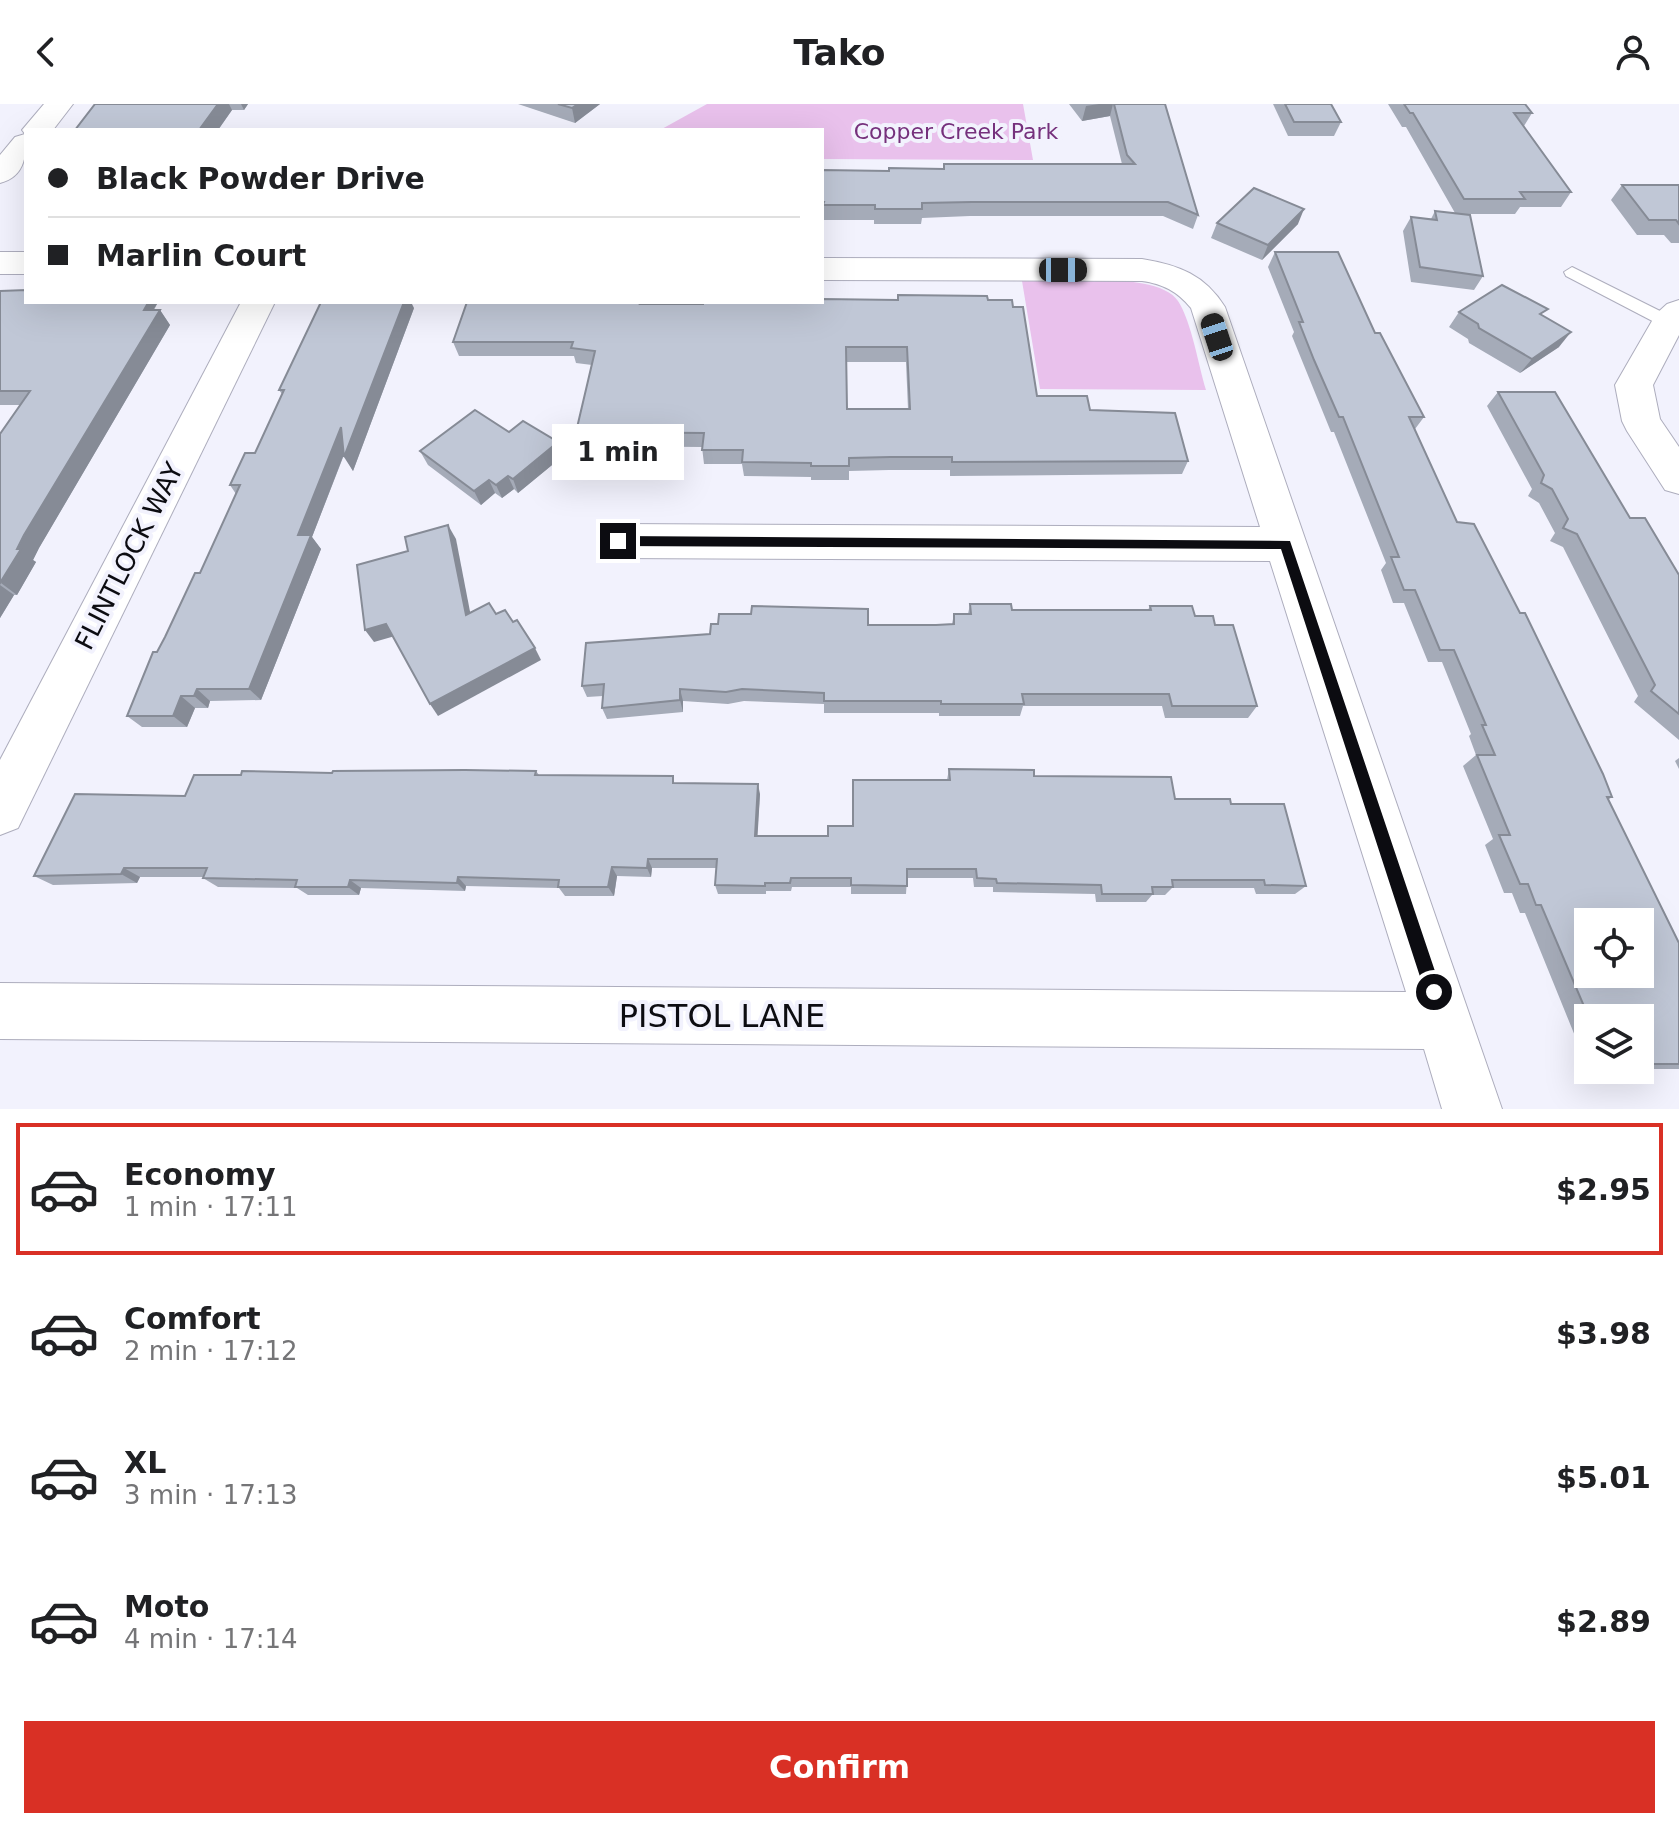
<!DOCTYPE html>
<html lang="en">
<head>
<meta charset="utf-8">
<style>
	body { margin:0; font-family:"DejaVu Sans",sans-serif; background:#f2f2f2; color:#202124; height:100vh; display:flex; flex-direction:column; font-size:30px; white-space:nowrap }
	* { box-sizing:border-box; margin:0 }
	p { font-size:26px; color:#757577 }
	.icon { flex:none; width:44px; height:44px; fill:none; stroke:currentColor; stroke-width:2; stroke-linecap:round; stroke-linejoin:round }
	.map { position:relative; height:1005px; overflow:hidden }
	.details { display:flex; flex-direction:column; background:#fff; flex:1 }
	.details>* { flex:none }
	.top-card { position:absolute; left:24px; top:24px; width:800px; height:176px; border-radius:0px; box-shadow:0 8px 32px #0002; display:grid; align-content:center; height:176px; padding:0 24px; background:#fff }
	.tools { position:absolute; left:1574px; top:804px; display:grid; gap:16px }
	.tools a { display:grid; place-items:center; width:80px; height:80px; border-radius:0px; background:#fff; box-shadow:0 8px 32px #0002; font-size:40px }
	.end { position:absolute; width:36px; height:36px; margin:-18px; border:10px solid #0c0c11; background:#fff; box-shadow:0 0 0 4px #fff }
	.from { border-radius:50% }
	.bubble { position:absolute; height:56px; border-radius:0px; background:#fff; box-shadow:0 8px 32px #0002; font-size:26px; font-weight:800; line-height:56px; text-align:center }
	.car { position:absolute; width:24px; height:48px; margin:-24px -12px; border-radius:10px; box-shadow:0 0 6px 2px #0007; background:linear-gradient(#222 24%,#8ab4d8 0 40%,#222 0 76%,#8ab4d8 0 86%,#222 0) }
	.top-card b { display:flex; align-items:center; gap:28px; height:76px; font-size:30px }
	.top-card b+b { border-top:2px solid #e0e0e0 }
	.top-card i { width:20px; height:20px; background:#202124 }
	ul { padding:14px 0 0; list-style:none }
	li { display:flex; align-items:center; gap:24px; height:132px; margin:0 16px 12px; padding:0 8px; border:4px solid transparent; border-radius:0px }
	li div { flex:1 }
	li b { display:block; font-size:30px }
	li em { font-style:normal; font-weight:800 }
	li.on { border-color:#d93025 }
	li>.icon { width:72px; height:72px; stroke-width:1.5 }
	.cta { display:flex; gap:16px; margin-top:auto; padding:16px 24px }
	.cta a { flex:1; height:92px; border-radius:0px; background:#d93025; color:#fff; font-size:32px; font-weight:800; line-height:92px; text-align:center }
	header { display:flex; justify-content:space-between; align-items:center; height:104px; padding:0 24px; background:#fff; font-size:36px; font-weight:800 }
	.map>svg:first-child { display:block }
	.green { fill:#e9c1ec }
	.lines { fill:none; stroke-linecap:round; stroke-linejoin:round }
	.lane-casing { stroke:#adadbd; stroke-width:2 }
	.street-casing { stroke:#adadbd; stroke-width:2 }
	.lane { fill:#fff; fill-rule:evenodd }
	.street { fill:#fff; fill-rule:evenodd }
	.wall { fill:#a5abb8; fill-rule:evenodd }
	.shaded-wall { fill:#868b96 }
	.building { fill:#c0c7d6; stroke:#868b96; stroke-width:2; fill-rule:evenodd }
	.route { fill:#0c0c11 }
	.labels { text-anchor:middle; dominant-baseline:central; stroke-width:8; stroke-linejoin:round; paint-order:stroke }
	.far-park-label { font-size:22px; fill:#75307c; stroke:#f2f2fd }
	.street-label { font-size:26px; fill:#0c0c11; stroke:#f2f2fd }
	.near-street-label { font-size:32px; fill:#0c0c11; stroke:#f2f2fd }
</style>
</head>
<body>
<header><svg class="icon" aria-label="back" viewBox="0 0 24 24"><path d="M15 5l-7 7 7 7"/></svg>Tako<svg class="icon" aria-label="person" viewBox="0 0 24 24"><circle cx="12" cy="8" r="4"/><path d="M4 21q1-7 8-7t8 7"/></svg></header>
<div class="map">
<svg width="1679" height="1005" viewBox="0 0 1679 1005">
	<rect width="100%" height="100%" fill="#f2f2fd"/>
	<!-- green -->
	<g class="green">
		<path d="M707,0H1023L1033,56L822,55V26H660Z"/>
		<path d="M1022,177C1056,177 1160,167 1178,197C1192,219 1198,260 1206,286L1040,285Z"/>
	</g>
	<g class="lines">
		<defs>
			<path id="lane" d="M1572,163L1674,214L1677,218L1668,224L1662,222L1566,172L1564,168Z"/>
			<g id="street">
				<path d="M44,0H73L53,26H26C26,49 27,72 0,79V51L15,33L25,30L22,26Z"/>
				<rect x="0" y="148" width="26" height="22"/>
				<path d="M822,154L1142,155C1179,161 1205,171 1225,203L1502,1005H1442L1424,945L0,935V879L1406,888L1270,457L618,454L603,449L597,437L603,425L618,420L1260,423L1191,204C1177,187 1163,180 1142,177L822,176Z"/>
				<path d="M1679,196V231L1653,281L1660,315L1679,343V390L1665,386L1627,327L1622,317L1615,281L1656,210L1667,200Z"/>
				<path d="M241,198H275L18,724L0,731V656Z"/>
			</g>
		</defs>
		<!-- lane casing -->
		<use href="#lane" class="lane-casing"/>
		<!-- street casing -->
		<use href="#street" class="street-casing"/>
		<!-- lane -->
		<use href="#lane" class="lane"/>
		<!-- street -->
		<use href="#street" class="street"/>
	</g>
	<!-- wall -->
	<g class="wall">
		<path d="M95,0H248L244,6H232L218,26H75Z"/>
		<path d="M518,0H600L575,19Z"/>
		<path d="M1069,0H1165L1198,111L1193,125L1163,112H970L922,114L921,120H874V116H824V113H822V66L889,67L943,65L944,60H1122L1110,12L1082,17Z"/>
		<path d="M1273,0H1331L1341,18L1334,32H1288Z"/>
		<path d="M1388,0H1525L1532,9L1524,22L1571,88L1561,103H1520L1515,110H1460L1483,172L1474,186L1411,178L1403,127L1411,113L1431,115L1435,107L1455,109L1406,23H1402Z"/>
		<path d="M1622,81H1679V139H1671L1664,131H1637L1611,96Z"/>
		<path d="M1217,119L1298,120L1262,156L1211,134Z"/>
		<path d="M1275,148L1375,229L1424,313L1415,325L1457,418L1612,693L1608,696L1679,839V965H1640V914H1588V964L1525,809H1520L1512,789H1504L1485,741L1493,735L1463,662L1476,651L1469,632L1471,630L1442,558H1428L1404,499H1393L1381,466L1386,459L1334,328H1331L1292,232L1294,228L1268,163Z"/>
		<path d="M0,187L157,200L154,206H160L170,221L39,444L33,456L36,458L17,491H14L0,514V330L20,301H0Z"/>
		<path d="M832,196H988L1013,203L1037,292L1090,306L1188,357L1182,370L950,372V366H889L849,367V376H811V373L744,372L742,360H704L702,343L581,342L576,328L592,261L576,259L574,252H459L453,238L507,199H567L641,198V200H703ZM846,258H906L908,305H847Z"/>
		<path d="M414,204L353,367L344,351L312,433L321,445L261,596L210,597L208,604H195L187,623H142L127,612L157,548L200,469L236,390L230,381L255,349L282,290L279,286Z"/>
		<path d="M1459,208L1543,212L1559,243L1520,269L1469,239L1468,235L1449,223Z"/>
		<path d="M1498,288L1630,414L1679,471V636L1634,598L1638,592L1563,443L1550,437L1555,429L1539,399L1528,392L1532,385L1487,302Z"/>
		<path d="M509,328L558,338L563,352L518,389L514,385L502,394L495,389L481,401L428,361L420,347Z"/>
		<path d="M970,500L1012,506H1148L1150,502L1195,512L1215,521L1257,602L1248,614H1165L1162,602H1023L1020,612H939V609H824V600L744,597L728,600L683,597V608L607,615L602,604L603,592L587,593L582,582L868,521L952,520L954,510H968Z"/>
		<path d="M1679,654V665L1675,657Z"/>
		<path d="M949,665L1034,672L1175,695L1231,700L1306,782L1295,790H1256L1254,784H1172L1165,791H1152L1146,798H1096L1095,790L993,788V783H974L973,774H907L906,790H851V783H792L791,787H766V790H718L715,781L716,764H652L651,773L617,772L614,792H565L559,784L466,782L465,787L361,784L359,791H308L297,784L218,783L203,774L204,773H140L137,779L53,781L34,772L185,692L241,671L536,667L539,671L676,679L760,690L757,732H828L853,722L947,676Z"/>
	</g>
	<!-- shaded-wall -->
	<g class="shaded-wall">
		<path d="M218,0H229L232,6L218,26H199Z"/>
		<path d="M241,0H248L244,6Z"/>
		<path d="M578,0H600L575,19L572,4Z"/>
		<path d="M1099,0H1113L1110,12L1082,17L1086,2Z"/>
		<path d="M1304,105L1298,120L1262,156L1268,141Z"/>
		<path d="M139,198H156L157,200L153,206H160L170,221L39,444L33,456L36,458L17,491L1,479Z"/>
		<path d="M404,198H411L414,204L353,367L344,353Z"/>
		<path d="M1571,228L1559,243L1520,269L1532,255Z"/>
		<path d="M341,323L349,337L312,433L321,445L261,596L249,585L298,431Z"/>
		<path d="M558,338L563,352L518,389L513,375Z"/>
		<path d="M508,372L514,385L502,394L496,381Z"/>
		<path d="M489,376L495,389L481,401L474,387Z"/>
		<path d="M448,421L456,435L473,523L466,511Z"/>
		<path d="M0,481L14,491L0,514Z"/>
		<path d="M386,520L395,532L374,538L365,526Z"/>
		<path d="M535,544L541,556L438,612L430,600Z"/>
		<path d="M197,585L210,597L208,604L194,592Z"/>
		<path d="M680,585L683,597V608L680,596Z"/>
		<path d="M181,592L195,604L187,623L173,612Z"/>
		<path d="M758,680L760,690L757,741L755,732Z"/>
		<path d="M648,755L652,764L651,773L647,764Z"/>
		<path d="M612,763L617,772L614,792L608,783Z"/>
		<path d="M124,764L140,773L137,779L121,770Z"/>
		<path d="M458,773L466,782L465,787L457,779Z"/>
		<path d="M350,776L361,784L359,791L348,783Z"/>
	</g>
	<!-- building -->
	<g class="building">
		<path d="M95,0H218L199,26H75Z"/>
		<path d="M558,0H578L572,4Z"/>
		<path d="M1114,0H1165L1198,111L1168,98H972L922,99V105H875V101H823L824,98H822V66L889,67V64L944,65V60H1135L1127,51Z"/>
		<path d="M1285,0H1331L1341,18H1294Z"/>
		<path d="M1404,0H1525L1532,9H1514L1571,88H1520L1525,95H1464L1413,9H1410Z"/>
		<path d="M1622,81H1679V120L1676,116H1649Z"/>
		<path d="M1254,84L1304,105L1268,141L1217,119Z"/>
		<path d="M1435,107L1470,111L1483,172L1420,163L1411,113L1437,116Z"/>
		<path d="M1275,148H1338L1375,229H1380L1424,313H1409L1457,418L1474,420L1520,509H1525L1603,670L1612,693H1607L1679,839V960H1640V914H1589L1541,801H1536L1528,780H1520L1499,731H1510L1477,651H1495L1482,621H1486L1454,546H1440L1415,486H1404L1391,453H1399L1343,313H1339L1314,256L1299,218H1303ZM1588,818H1640V870H1588Z"/>
		<path d="M1502,181L1548,205L1540,210L1571,228L1532,255L1479,224L1478,220L1459,208Z"/>
		<path d="M26,186V198H139L138,199H148L144,206H160L24,431L17,445H21L0,479V330L30,287H0V187Z"/>
		<path d="M898,191L987,192L988,196H1012L1013,203H1023L1037,292H1087L1090,306L1175,309L1188,357L952,358V353H890L849,354V362H811V359L742,358L743,346H702L704,329L576,328L595,247L571,244L573,238H453L467,198L567,199V198H641L640,200H703V198H822V195L898,196ZM846,243H907L910,305H847Z"/>
		<path d="M321,198H404L344,353L341,323L298,431H311L249,585H197L194,592H181L173,612H127L153,548H157L165,533L195,469H200L240,381H230L245,349H255L284,286H279Z"/>
		<path d="M1498,288H1555L1630,414H1645L1679,471V610L1651,587L1655,581L1577,430L1563,424L1568,415L1552,385L1541,379L1544,371Z"/>
		<path d="M475,306L509,328L523,317L558,338L513,375L508,372L496,381L489,376L474,387L420,347Z"/>
		<path d="M448,421L466,511L489,499L496,510L505,506L513,518L517,516L535,544L430,600L386,520L365,526L357,461L408,447L405,433Z"/>
		<path d="M970,500H1011L1012,506H1151L1150,502H1192L1195,512H1213L1215,521H1233L1257,602H1172L1169,590H1022L1024,600H941V597H824V589L742,585L726,588L680,585V596L602,604L604,580L582,582L586,539L710,530L711,520H718L719,510H751L752,502L868,505V521H936L954,520V510H971Z"/>
		<path d="M949,665L1034,666V672L1171,673L1175,695H1230L1231,700H1284L1306,782L1265,781L1264,776H1172L1173,783H1152L1153,790H1102L1101,781L997,779L996,775L977,774L976,765H907V782L851,781V774H791L790,779H765V782L715,781L717,755H648L647,764L612,763L608,783H558L559,776L458,773L457,779L350,776L348,783H295L297,776L203,774L207,764H124L121,770L34,772L75,690L185,692L194,671H241L242,667L332,669L333,667L465,666L536,667L535,671L673,672V679L758,680L755,732H828V722H853V676H950Z"/>
	</g>
	<!-- route -->
	<path class="route" d="M618,432L1290,437L1442,888L1439,893L1434,896L1428,893L1425,888L1281,445L618,442L612,437Z"/>
	<g class="labels">
		<!-- far-park labels -->
		<g class="far-park-label">
			<text x="956" y="27">Copper Creek Park</text>
		</g>
		<!-- street labels -->
		<g class="street-label">
			<text transform="translate(129 452) rotate(-63)">FLINTLOCK WAY</text>
		</g>
		<!-- near-street labels -->
		<g class="near-street-label">
			<text x="722" y="912">PISTOL LANE</text>
		</g>
	</g>
</svg>
<div class="tools">
<a><svg class="icon" aria-label="locate" viewBox="0 0 24 24"><circle cx="12" cy="12" r="6"/><path d="M12 2v4M12 18v4M2 12h4M18 12h4"/></svg></a>
<a><svg class="icon" aria-label="layers" viewBox="0 0 24 24"><path d="M12 4l9 5-9 5-9-5zM3 14l9 5 9-5"/></svg></a>
</div>
<i class="end from" style="left:1434px;top:888px"></i>
<i class="end" style="left:618px;top:437px"></i>
<div class="bubble" style="left:552px;top:320px;width:132px">1 min</div>
<i class="car" style="left:1063px;top:166px;rotate:90deg"></i>
<i class="car" style="left:1217px;top:233px;rotate:342deg"></i>
<div class="top-card">
<b><i class="from"></i>Black Powder Drive</b>
<b><i></i>Marlin Court</b>
</div>
</div>
<section class="details">
<ul>
<li class="on"><svg class="icon" aria-label="car" viewBox="0 0 24 24"><path d="M5 17H2v-5l4-1 3-4h7l3 4 3 1v5h-3M9 17h6M6 11h13"/><circle cx="7" cy="17" r="2"/><circle cx="17" cy="17" r="2"/></svg><div><b>Economy</b><p>1 min · 17:11</p></div><em>$2.95</em></li>
<li><svg class="icon" aria-label="car" viewBox="0 0 24 24"><path d="M5 17H2v-5l4-1 3-4h7l3 4 3 1v5h-3M9 17h6M6 11h13"/><circle cx="7" cy="17" r="2"/><circle cx="17" cy="17" r="2"/></svg><div><b>Comfort</b><p>2 min · 17:12</p></div><em>$3.98</em></li>
<li><svg class="icon" aria-label="car" viewBox="0 0 24 24"><path d="M5 17H2v-5l4-1 3-4h7l3 4 3 1v5h-3M9 17h6M6 11h13"/><circle cx="7" cy="17" r="2"/><circle cx="17" cy="17" r="2"/></svg><div><b>XL</b><p>3 min · 17:13</p></div><em>$5.01</em></li>
<li><svg class="icon" aria-label="car" viewBox="0 0 24 24"><path d="M5 17H2v-5l4-1 3-4h7l3 4 3 1v5h-3M9 17h6M6 11h13"/><circle cx="7" cy="17" r="2"/><circle cx="17" cy="17" r="2"/></svg><div><b>Moto</b><p>4 min · 17:14</p></div><em>$2.89</em></li>
</ul>
<div class="cta"><a>Confirm</a></div>
</section>
</body>
</html>
